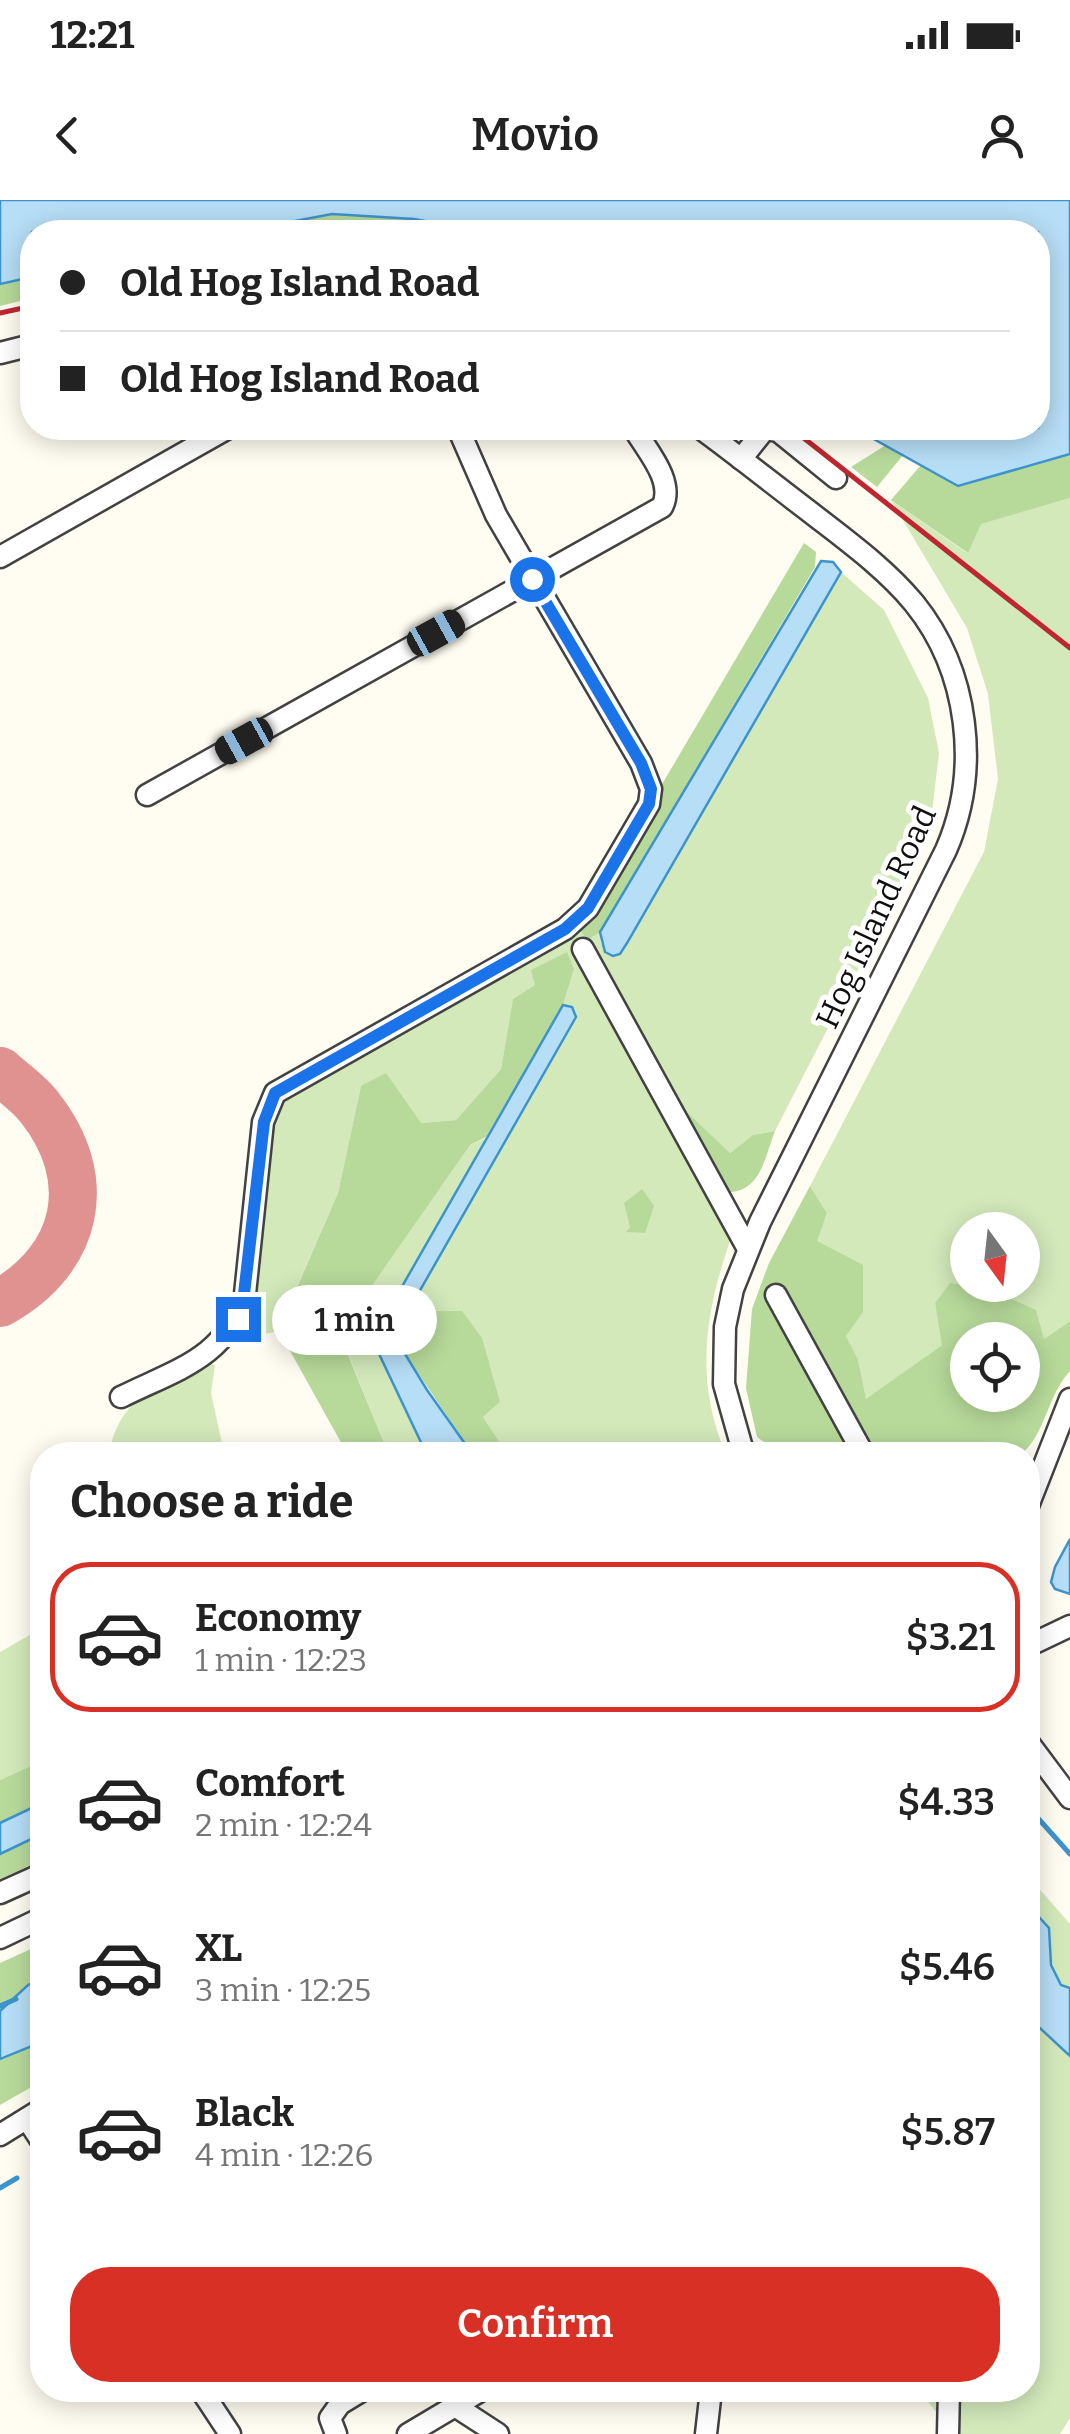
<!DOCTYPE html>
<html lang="en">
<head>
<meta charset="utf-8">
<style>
	body { margin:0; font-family:Bitter,serif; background:#f2f2f2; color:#222; height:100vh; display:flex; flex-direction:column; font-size:38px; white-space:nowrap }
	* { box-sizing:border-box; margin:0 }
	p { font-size:32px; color:#767676 }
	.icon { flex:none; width:55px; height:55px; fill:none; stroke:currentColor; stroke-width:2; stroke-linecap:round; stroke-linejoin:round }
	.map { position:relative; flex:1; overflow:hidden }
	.sheet { position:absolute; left:30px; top:1242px; width:1010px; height:960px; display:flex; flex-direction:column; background:#fff; border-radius:40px; box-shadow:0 5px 25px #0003 }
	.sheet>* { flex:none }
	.guide { position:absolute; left:20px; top:20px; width:1030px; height:220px; border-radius:40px; box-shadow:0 5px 25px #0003; display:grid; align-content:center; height:220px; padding:0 40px; background:#fff }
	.needle { width:65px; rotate:165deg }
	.tools { position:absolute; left:950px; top:1012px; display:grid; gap:20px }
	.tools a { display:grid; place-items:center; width:90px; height:90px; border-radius:50%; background:#fff; box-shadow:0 5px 25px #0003; font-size:50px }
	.end { position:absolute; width:45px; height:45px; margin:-22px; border:12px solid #1a73e8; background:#fff; box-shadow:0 0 0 5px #fff }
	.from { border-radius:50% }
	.bubble { position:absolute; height:70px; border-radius:35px; background:#fff; box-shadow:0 5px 25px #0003; font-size:32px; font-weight:600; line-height:70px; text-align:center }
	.car { position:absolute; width:30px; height:60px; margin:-30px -15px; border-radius:12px; box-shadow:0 0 8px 2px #0007; background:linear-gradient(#222 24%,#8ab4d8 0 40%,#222 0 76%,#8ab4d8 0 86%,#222 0) }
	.guide b { display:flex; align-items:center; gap:35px; height:95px; font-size:38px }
	.guide b+b { border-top:2px solid #e0e0e0 }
	.guide i { width:25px; height:25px; background:#222 }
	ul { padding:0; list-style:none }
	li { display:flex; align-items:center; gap:30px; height:150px; margin:0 20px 15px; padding:0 20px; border:5px solid transparent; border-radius:40px }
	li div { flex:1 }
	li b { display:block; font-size:38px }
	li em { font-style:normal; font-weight:600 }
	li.on { border-color:#d93025 }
	li>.icon { width:90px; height:90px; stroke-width:1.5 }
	h2 { padding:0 40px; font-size:45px; line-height:120px }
	.action { display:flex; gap:20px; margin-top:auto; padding:20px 40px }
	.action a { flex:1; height:115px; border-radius:40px; background:#d93025; color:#fff; font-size:40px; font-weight:600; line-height:115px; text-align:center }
	.status { display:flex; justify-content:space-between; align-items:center; height:70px; padding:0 50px; background:#fff; direction:ltr }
	.status svg { height:28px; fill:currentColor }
	header { display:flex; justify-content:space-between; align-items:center; height:130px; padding:0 40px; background:#fff; font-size:45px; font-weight:600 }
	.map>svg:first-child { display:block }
	.green { fill:#d3e9ba; fill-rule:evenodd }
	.forest { fill:#b7da9a; fill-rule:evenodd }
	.water { fill:#b6def6; stroke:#3d94cc; stroke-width:2.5 }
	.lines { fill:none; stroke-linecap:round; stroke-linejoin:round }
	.stream { stroke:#3d94cc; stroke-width:5 }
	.taxiway { stroke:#df9290; stroke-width:48 }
	.minor-casing { stroke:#424242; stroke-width:25 }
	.minor { stroke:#fff; stroke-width:20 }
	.rail { stroke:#bf2730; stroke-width:5 }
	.route { stroke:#1a73e8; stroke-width:12 }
	.labels { text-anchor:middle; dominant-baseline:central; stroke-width:10; stroke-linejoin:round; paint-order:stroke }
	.street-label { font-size:32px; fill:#0f0f0f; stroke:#fff }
</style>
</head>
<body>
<div class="status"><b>12:21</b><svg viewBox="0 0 49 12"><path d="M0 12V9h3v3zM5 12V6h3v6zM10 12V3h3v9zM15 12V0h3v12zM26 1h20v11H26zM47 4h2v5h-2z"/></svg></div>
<header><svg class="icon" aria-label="back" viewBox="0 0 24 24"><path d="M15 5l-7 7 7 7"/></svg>Movio<svg class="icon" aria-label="person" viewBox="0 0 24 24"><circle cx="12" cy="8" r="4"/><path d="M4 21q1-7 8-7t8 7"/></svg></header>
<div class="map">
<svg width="1070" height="2234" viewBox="0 0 1070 2234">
	<rect width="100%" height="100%" fill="#fffcf1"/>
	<!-- green -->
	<g class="green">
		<path d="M1070,298V1121L1044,1139L935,1103L943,1144L866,1200L858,1159L846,1136L816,1041L827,1013L810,986L984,652L998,579L988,494L967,428L891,300L967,353L980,324ZM968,1030H1022V1085H968Z"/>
		<path d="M841,372L884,410L928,498L939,553L932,611L906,676L775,931L753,935L730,953L679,904L731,1038C705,1113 694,1179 726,1255H547L538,1243L503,1247L483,1217L500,1202L462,1111L409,1110L576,817L572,807L563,805L574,769L535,785L513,800L501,869L456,920L421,923L361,886L338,993L290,1102L470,945L486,938L372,1139L427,1255H389L348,1154L283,1120L279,1131L264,1134L251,1110L274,914L281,898L578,727L587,741L600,732L601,744L620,754Z"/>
		<path d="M205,1162L215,1165L211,1193L223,1248L221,1255H109C119,1197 156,1187 205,1162Z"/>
		<path d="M42,1428V1561L0,1580V1452Z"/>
		<path d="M1028,1676L1070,1724V1788L1061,1785L1051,1765L1049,1728L1028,1705Z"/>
		<path d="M1028,1817L1070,1856V2218L1060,2234H953L919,2190H1028Z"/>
	</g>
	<!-- forest -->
	<g class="forest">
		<path d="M332,14L414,19L484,32H237Z"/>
		<path d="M32,77V98L0,106V84Z"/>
		<path d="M886,245L903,255L877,287L851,267Z"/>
		<path d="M1070,254V298L981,324L968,353L891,300L921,265L958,286Z"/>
		<path d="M804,343L816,352L815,367L600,732L587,741L578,727Z"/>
		<path d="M567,752L574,769L563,805L486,937L470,945L359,1104L290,1103L338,993L361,886L386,873L421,923L456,920L501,869L513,799L535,785L531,770Z"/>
		<path d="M679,904L730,953L753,935L775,931C765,956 761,992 728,992Z"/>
		<path d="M810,986L827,1013L817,1041L863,1065V1112L846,1136L858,1159L866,1199L942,1145L935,1103L950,1083L991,1090L1036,1110L1044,1139L1070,1121V1171C1047,1195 1046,1235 1020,1255H873L852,1246C825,1265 783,1256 757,1237L746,1188L752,1109L769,1063ZM968,1140H1022V1195H968Z"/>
		<path d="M642,989L654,1006L645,1033L626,1032L630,1027L624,1003Z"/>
		<path d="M409,1110L462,1111L482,1138L500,1202L483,1217L503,1247L538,1243L547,1255H473L394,1137Z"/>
		<path d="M284,1120L348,1155L389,1255H348L279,1131Z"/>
		<path d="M42,1561V1603L0,1623V1580Z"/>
		<path d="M42,1634V1660L0,1679V1654Z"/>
		<path d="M42,1744V1779L28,1785L0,1811V1763Z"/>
		<path d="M42,1842V1881L0,1905V1859Z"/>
	</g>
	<!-- water -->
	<g class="water">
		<path d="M0,0H1070V254L958,286L854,228H1038V32H484L414,19L332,14L237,32H32V77L0,84Z"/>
		<path d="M821,361L833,362L841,372L627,743L620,754L613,756L605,752L600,732Z"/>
		<path d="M563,805L572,807L576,817L394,1136L427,1190L473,1255H427L372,1139Z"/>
		<path d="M1070,1339V1394L1055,1389L1051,1382L1055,1367Z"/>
		<path d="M42,1603V1634L0,1654V1623Z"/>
		<path d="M1028,1705L1049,1728L1051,1765L1061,1785L1070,1788V1856L1028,1817Z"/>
		<path d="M42,1779V1842L0,1859V1811L28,1785Z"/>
	</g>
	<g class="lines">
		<!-- stream -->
		<g class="stream">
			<path d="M1028,1607L1070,1654"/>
			<path d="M0,1806L16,1799"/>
			<path d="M0,1988L17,1978"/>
		</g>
		<!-- taxiway -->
		<path class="taxiway" d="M0,871C13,883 30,894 40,908C96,979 79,1059 0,1103"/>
		<defs>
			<g id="minor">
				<path d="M0,153L32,145"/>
				<path d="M700,228C737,255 773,284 810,312C846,340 885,368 914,403C969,471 981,570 946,650L760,1022L733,1089L725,1127L724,1184L744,1255"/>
				<path d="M741,259L765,229L778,231L836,278"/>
				<path d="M0,357L228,228"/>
				<path d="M147,595L662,307C675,283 649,253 636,232"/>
				<path d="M583,749L748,1049"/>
				<path d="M776,1095L864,1255"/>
				<path d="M121,1197C175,1170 227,1158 245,1094L263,922L275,893L565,729L588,708L649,604L651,589L641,563L496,315L458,228"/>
				<path d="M1028,1306L1070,1199"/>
				<path d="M1028,1446L1070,1426"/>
				<path d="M1028,1542L1070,1598"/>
				<path d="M0,1693L42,1674"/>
				<path d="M0,1738L42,1718"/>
				<path d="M27,1919L42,1942"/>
				<path d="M0,1935L42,1909"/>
				<path d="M201,2190L230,2234"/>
				<path d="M455,2206L498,2234"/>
				<path d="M336,2234L330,2218L340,2204L363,2190"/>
				<path d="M408,2234L482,2190"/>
				<path d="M706,2234L711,2190"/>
				<path d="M948,2234L949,2190"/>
			</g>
		</defs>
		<!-- minor casing -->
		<use href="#minor" class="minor-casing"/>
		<!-- minor -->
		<use href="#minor" class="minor"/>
		<!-- rail -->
		<g class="rail">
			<path d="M0,113L32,106"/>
			<path d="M791,228L1070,448"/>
		</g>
	</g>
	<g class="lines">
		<!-- route -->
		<path class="route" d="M238,1119L244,1094L264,922L275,893L565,729L588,708L649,604L651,589L641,563L532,379"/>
	</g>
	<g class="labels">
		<!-- street labels -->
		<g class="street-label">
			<text transform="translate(876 717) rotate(-65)">Hog Island Road</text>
		</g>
	</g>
</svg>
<div class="tools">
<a><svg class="needle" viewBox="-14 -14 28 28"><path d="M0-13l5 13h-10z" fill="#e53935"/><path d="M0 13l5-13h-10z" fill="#767676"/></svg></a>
<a><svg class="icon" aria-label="locate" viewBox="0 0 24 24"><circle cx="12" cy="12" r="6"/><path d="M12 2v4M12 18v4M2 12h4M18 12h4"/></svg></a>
</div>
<i class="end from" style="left:532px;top:379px"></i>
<i class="end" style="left:238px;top:1119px"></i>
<div class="bubble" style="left:272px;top:1085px;width:165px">1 min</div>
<i class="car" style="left:436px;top:433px;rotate:61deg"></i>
<i class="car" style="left:244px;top:541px;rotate:241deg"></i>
<div class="guide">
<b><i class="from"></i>Old Hog Island Road</b>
<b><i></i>Old Hog Island Road</b>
</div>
<section class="sheet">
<h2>Choose a ride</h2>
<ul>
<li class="on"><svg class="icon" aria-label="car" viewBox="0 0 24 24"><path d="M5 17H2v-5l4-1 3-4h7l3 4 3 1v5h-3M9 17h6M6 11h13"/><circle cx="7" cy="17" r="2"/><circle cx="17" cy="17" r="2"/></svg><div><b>Economy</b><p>1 min · 12:23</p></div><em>$3.21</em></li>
<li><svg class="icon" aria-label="car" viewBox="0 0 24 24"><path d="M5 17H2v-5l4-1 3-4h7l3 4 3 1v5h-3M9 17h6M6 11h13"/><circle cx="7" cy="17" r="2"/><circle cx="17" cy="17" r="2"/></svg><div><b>Comfort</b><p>2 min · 12:24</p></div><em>$4.33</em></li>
<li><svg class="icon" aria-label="car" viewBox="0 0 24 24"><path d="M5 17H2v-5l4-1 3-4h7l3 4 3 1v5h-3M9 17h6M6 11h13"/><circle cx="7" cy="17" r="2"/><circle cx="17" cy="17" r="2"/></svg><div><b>XL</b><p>3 min · 12:25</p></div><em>$5.46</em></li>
<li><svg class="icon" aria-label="car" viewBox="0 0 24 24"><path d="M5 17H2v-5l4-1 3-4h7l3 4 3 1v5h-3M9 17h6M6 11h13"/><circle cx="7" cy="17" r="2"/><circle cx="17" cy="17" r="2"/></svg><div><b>Black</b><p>4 min · 12:26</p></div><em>$5.87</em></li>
</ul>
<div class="action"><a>Confirm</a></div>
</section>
</div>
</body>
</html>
